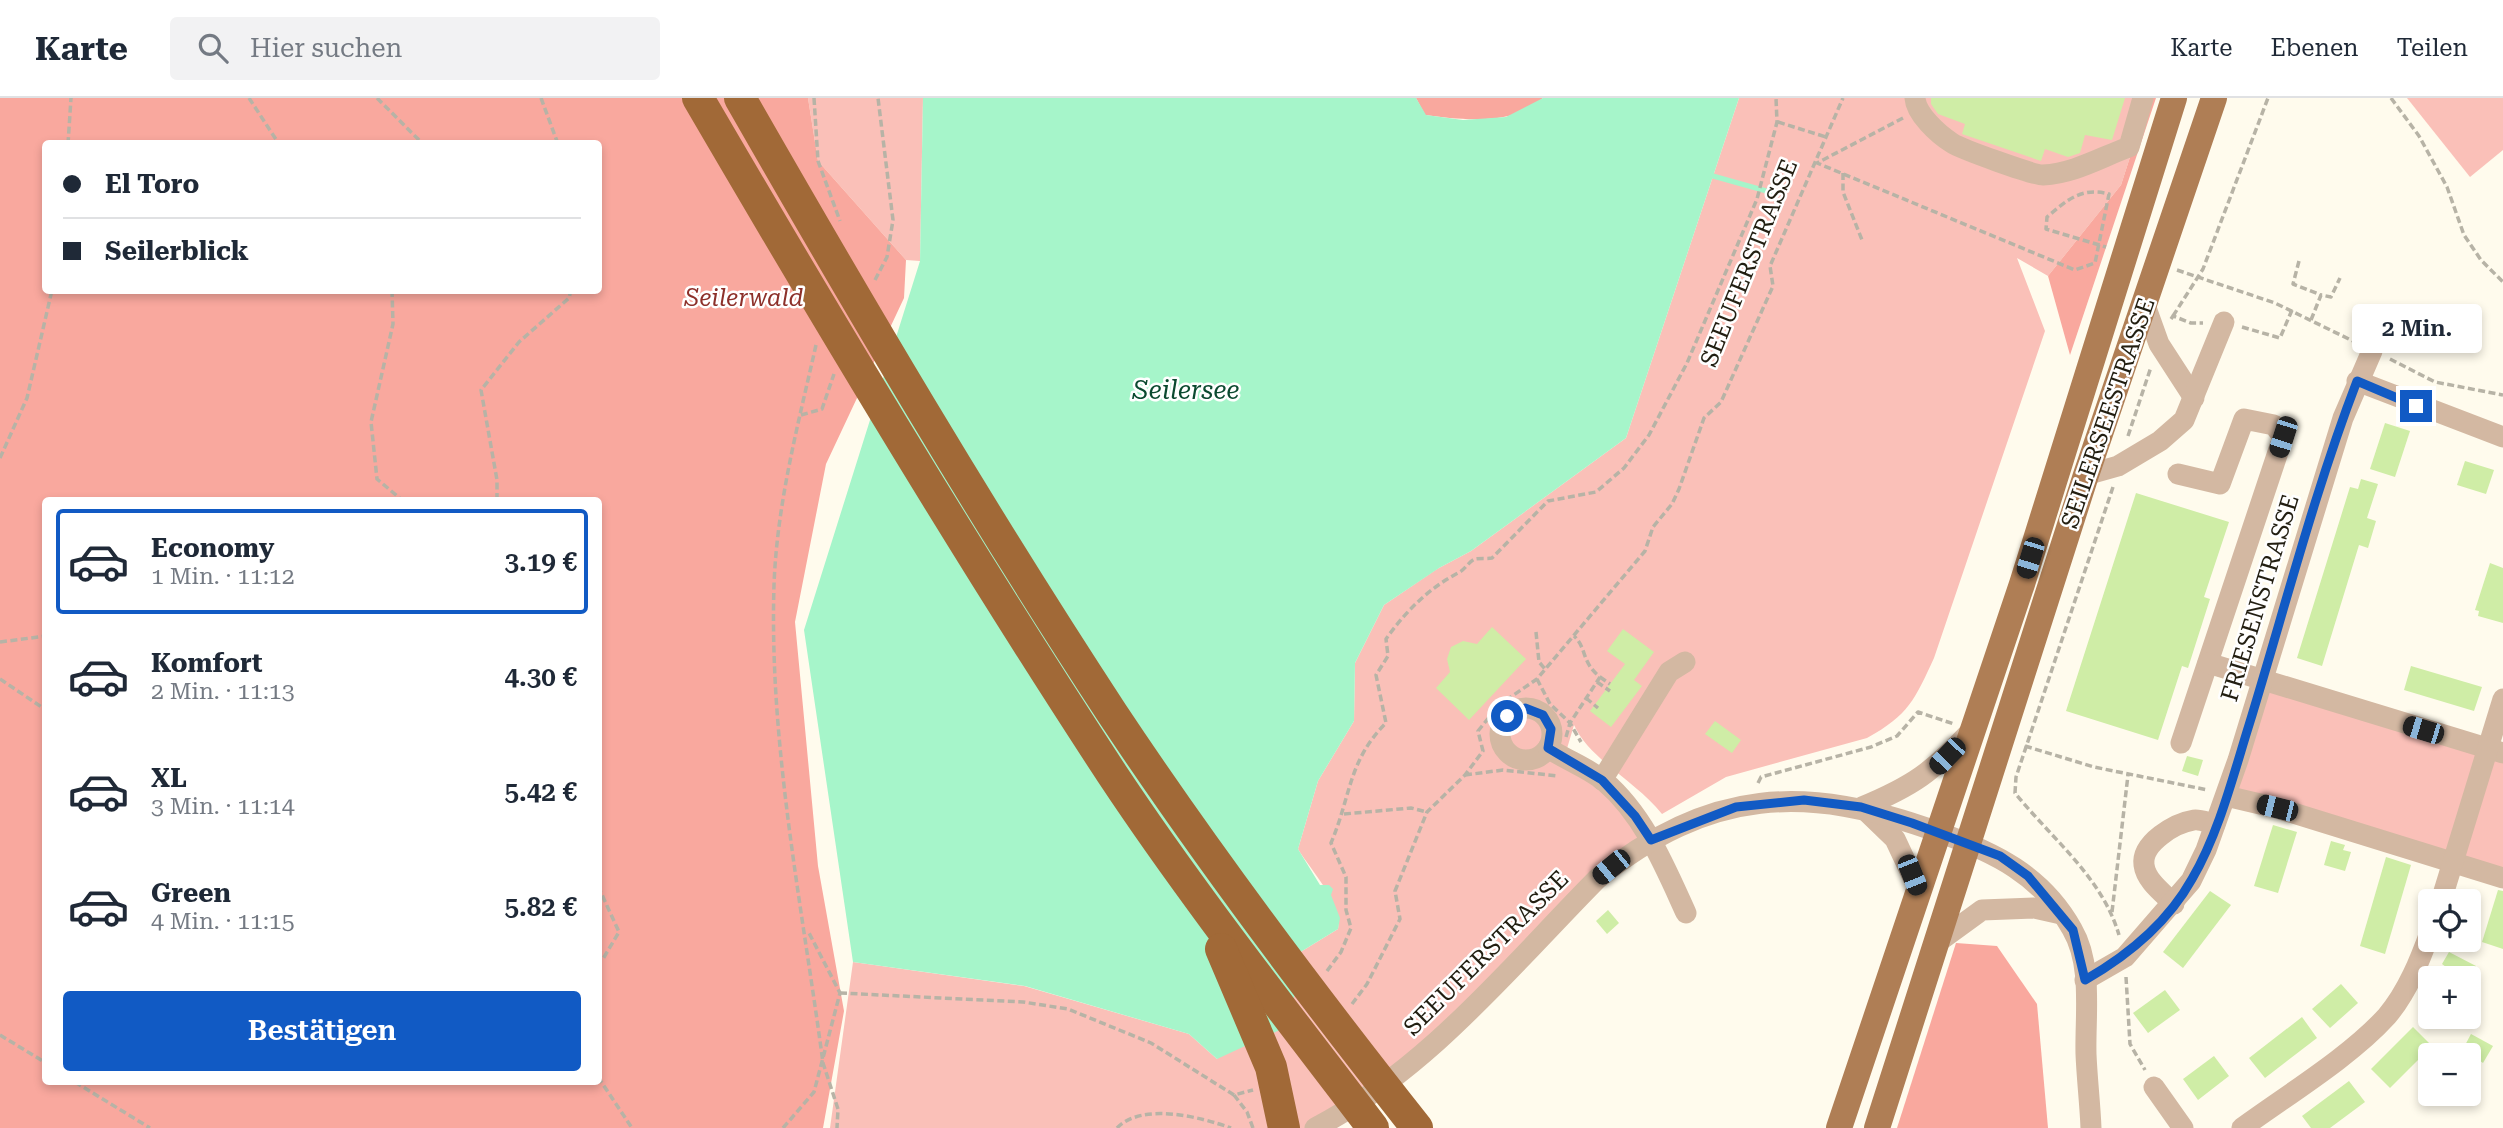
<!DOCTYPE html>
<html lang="de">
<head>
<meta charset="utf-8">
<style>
	body { margin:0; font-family:"Roboto Serif",serif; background:#f2f2f3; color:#1f2937; height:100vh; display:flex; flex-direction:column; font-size:26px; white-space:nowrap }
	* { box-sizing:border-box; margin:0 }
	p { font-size:23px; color:#747a83 }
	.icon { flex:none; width:38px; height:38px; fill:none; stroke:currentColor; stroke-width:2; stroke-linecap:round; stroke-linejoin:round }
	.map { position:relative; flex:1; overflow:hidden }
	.side { position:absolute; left:42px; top:399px; width:560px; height:588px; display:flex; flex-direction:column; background:#fff; border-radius:7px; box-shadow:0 4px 10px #0003 }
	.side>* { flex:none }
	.guide { position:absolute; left:42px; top:42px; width:560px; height:154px; border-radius:7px; box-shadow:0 4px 10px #0003; display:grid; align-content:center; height:154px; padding:0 21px; background:#fff }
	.buttons { position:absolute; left:2418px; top:791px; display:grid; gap:14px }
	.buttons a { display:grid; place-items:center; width:63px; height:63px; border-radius:7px; background:#fff; box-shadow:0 4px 10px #0003; font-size:35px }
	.end { position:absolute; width:32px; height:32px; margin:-16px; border:9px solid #115ac4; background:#fff; box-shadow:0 0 0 4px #fff }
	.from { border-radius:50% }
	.bubble { position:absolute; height:49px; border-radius:7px; background:#fff; box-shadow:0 4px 10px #0003; font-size:23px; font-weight:600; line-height:49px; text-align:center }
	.car { position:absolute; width:21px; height:42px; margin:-21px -10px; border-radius:9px; box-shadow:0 0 5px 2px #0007; background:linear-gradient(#222 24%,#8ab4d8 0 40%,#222 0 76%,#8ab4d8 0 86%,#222 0) }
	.guide b { display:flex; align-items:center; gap:24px; height:66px; font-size:26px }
	.guide b+b { border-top:2px solid #e0e1e3 }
	.guide i { width:18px; height:18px; background:#1f2937 }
	ul { padding:12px 0 0; list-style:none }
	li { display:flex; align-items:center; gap:21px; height:105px; margin:0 14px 10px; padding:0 7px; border:4px solid transparent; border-radius:7px }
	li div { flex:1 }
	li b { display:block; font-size:26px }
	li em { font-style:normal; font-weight:600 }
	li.active { border-color:#115ac4 }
	li>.icon { width:63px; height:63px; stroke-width:1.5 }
	.primary-button { display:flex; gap:14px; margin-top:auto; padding:14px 21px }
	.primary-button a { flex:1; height:80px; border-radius:7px; background:#115ac4; color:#fff; font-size:28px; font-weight:600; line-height:80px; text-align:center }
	header { display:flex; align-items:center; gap:42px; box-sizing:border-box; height:98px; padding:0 35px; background:#fff; border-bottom:2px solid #e0e1e3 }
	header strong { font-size:33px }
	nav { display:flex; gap:38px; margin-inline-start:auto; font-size:24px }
	.search { width:490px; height:63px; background:#f2f2f3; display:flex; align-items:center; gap:18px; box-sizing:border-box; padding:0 24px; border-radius:7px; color:#747a83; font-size:26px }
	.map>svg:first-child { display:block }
	.green { fill:#fac0b8 }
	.forest { fill:#f9a89e; fill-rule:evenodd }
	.water { fill:#a6f5ca }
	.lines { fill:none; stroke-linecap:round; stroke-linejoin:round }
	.stream { stroke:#a6f5ca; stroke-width:5 }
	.building { fill:#cfeda6 }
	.path { stroke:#b7b3a6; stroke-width:3.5; stroke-dasharray:7 3.5; stroke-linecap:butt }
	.minor { stroke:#d3b8a2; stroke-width:21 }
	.major { stroke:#af7e55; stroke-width:26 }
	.highway { stroke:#a16937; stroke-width:32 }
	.route { stroke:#115ac4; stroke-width:9 }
	.labels { text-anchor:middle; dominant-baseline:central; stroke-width:5; stroke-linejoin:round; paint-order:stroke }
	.street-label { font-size:24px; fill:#221e11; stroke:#fff }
	.park-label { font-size:24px; font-style:italic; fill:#8d302a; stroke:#fff }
	.water-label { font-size:26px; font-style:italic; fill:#0b4a30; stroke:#fff }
</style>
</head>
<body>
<header>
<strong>Karte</strong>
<div class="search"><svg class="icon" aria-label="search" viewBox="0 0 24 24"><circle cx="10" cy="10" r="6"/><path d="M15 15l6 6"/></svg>Hier suchen</div>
<nav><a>Karte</a><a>Ebenen</a><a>Teilen</a></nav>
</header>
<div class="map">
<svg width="2503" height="1030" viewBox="0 0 2503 1030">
	<rect width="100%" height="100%" fill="#fffbed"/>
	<!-- green -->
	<g class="green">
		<path d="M808,0H923L920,163L906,162L818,63Z"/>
		<path d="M1739,0H2149L2121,87L2048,178L2017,160L2045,233L1934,560C1915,601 1909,617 1867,640L1726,679L1662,716C1637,684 1589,661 1574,627L1563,664L1598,682L1647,740L1438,940L1307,1030H830L853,864L1024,888L1189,936L1217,961L1294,858L1338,831C1342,805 1312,774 1298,751L1318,683L1354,623L1355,565L1384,507L1437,471L1471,453L1626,340Z"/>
		<path d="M2407,0H2503V52L2470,79Z"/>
		<path d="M2266,586L2503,662V777L2232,693Z"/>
	</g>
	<!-- forest -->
	<g class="forest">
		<path d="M0,0H808L818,63L906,162L904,200L826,366L795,524L818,768L844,913L823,1030H0ZM46,46H598V192H46ZM46,402H598V984H46Z"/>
		<path d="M1416,0H1543C1514,28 1463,22 1425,17Z"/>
		<path d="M2149,0H2156L2070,257L2048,178L2121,87Z"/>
		<path d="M1956,845L1997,848L2037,906L2048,1030H1897Z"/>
	</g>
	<!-- water -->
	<path class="water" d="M923,0H1416L1426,17L1463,22L1506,19L1543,0H1739L1626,340L1471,453L1439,470L1384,507L1355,565L1354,623L1318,683L1298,751L1320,787H1329L1333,791L1331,797L1340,820L1338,831L1294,858L1296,894L1282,931L1217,961L1189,936L1025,888L853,864L804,532L920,163Z"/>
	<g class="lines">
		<!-- stream -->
		<path class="stream" d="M1713,78L1770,94"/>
	</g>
	<!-- building -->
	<g class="building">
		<path d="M1931,0H2125L2112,42L2085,37L2080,55L2068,59L2045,51L2041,63L1962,36L1965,26L1938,16L1931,6Z"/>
		<path d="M2385,325L2410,333L2395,379L2370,371Z"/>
		<path d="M2465,363L2494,372L2486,396L2457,387Z"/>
		<path d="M2361,381L2378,386L2367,420L2376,423L2368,450L2359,447L2322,568L2297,560L2350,389L2358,391Z"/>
		<path d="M2136,395L2229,424L2204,499L2210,501L2188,570L2182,568L2158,642L2066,613Z"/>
		<path d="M2490,465L2503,470V525L2478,518L2479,513L2475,512Z"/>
		<path d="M1492,529L1526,561L1469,622L1436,590L1450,574L1447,561L1451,549L1463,543L1477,546Z"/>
		<path d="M1623,531L1654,554L1634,582L1642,588L1611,629L1590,613L1625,566L1607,553Z"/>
		<path d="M2411,568L2482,589L2474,613L2404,592Z"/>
		<path d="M1715,623L1741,642L1732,655L1705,636Z"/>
		<path d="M2187,658L2203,662L2198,678L2182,673Z"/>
		<path d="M2273,727L2297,734L2278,795L2254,788Z"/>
		<path d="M2331,743L2345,747L2343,752L2351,754L2345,773L2324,767Z"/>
		<path d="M2386,759L2411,767L2385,856L2360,848Z"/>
		<path d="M2498,792L2503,793V851L2482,844Z"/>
		<path d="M2210,793L2231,807L2183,870L2163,854Z"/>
		<path d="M1608,812L1619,825L1607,836L1596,823Z"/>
		<path d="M2449,854L2476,868L2469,880H2440L2446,869L2442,866Z"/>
		<path d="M2341,886L2358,905L2330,930L2312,911Z"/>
		<path d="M2165,892L2180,912L2148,935L2133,915Z"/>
		<path d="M2302,919L2317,940L2265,980L2249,960Z"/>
		<path d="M2413,929L2432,948L2390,990L2371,971Z"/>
		<path d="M2471,936L2493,948L2483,965L2463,951Z"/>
		<path d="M2214,958L2229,978L2198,1002L2183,981Z"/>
		<path d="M2349,983L2365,1004L2330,1030H2311L2302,1018Z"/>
	</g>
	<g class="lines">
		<!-- path -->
		<g class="path">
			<path d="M249,0L279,46"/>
			<path d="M377,0L423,46"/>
			<path d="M541,0L558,46"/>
			<path d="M814,0L818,63L840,123"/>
			<path d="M2391,0L2419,38L2447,89L2464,137L2481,162L2503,184"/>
			<path d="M1903,20L1817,65L2075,172L2095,165L2109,96C2082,89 2068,101 2047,119L2046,131L2106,149"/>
			<path d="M1778,24L1826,39"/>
			<path d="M68,46L71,0"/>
			<path d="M1843,75V94L1862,142"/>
			<path d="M2299,163L2293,186L2321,197"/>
			<path d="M2177,172L2275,205L2357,245"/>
			<path d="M875,182L887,159L893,122L878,0"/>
			<path d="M392,192L393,226L371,324L377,381L402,402"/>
			<path d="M2173,218L2203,171L2268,0"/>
			<path d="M2171,221L2173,218L2191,225H2203"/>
			<path d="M2311,222L2321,197L2331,199L2340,180"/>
			<path d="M2242,229L2280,240L2292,212"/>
			<path d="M816,247C798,327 777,405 774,487C769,647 802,807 823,965L838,1011L837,1030"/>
			<path d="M2390,261L2435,284L2503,297"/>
			<path d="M801,317L822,311L834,276"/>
			<path d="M2128,338L2151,269"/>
			<path d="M0,360L27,300L52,192"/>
			<path d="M2113,389L2016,679L2015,695C2052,741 2102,779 2119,837"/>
			<path d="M497,402V382L481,292L519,244L569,200L571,192"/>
			<path d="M1536,534L1539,564L1546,572"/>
			<path d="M0,544L46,538"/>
			<path d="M1600,579L1610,586"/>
			<path d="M0,581L46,612"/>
			<path d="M1537,581L1550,606L1570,625L1581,644"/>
			<path d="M1597,584L1610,593"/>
			<path d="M1586,600L1598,610"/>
			<path d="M1499,607L1507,618"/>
			<path d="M1566,639L1570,625L1600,579C1581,564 1587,550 1574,538"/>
			<path d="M2025,648L2094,669L2208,692"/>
			<path d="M1465,677L1503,672L1558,678"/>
			<path d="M1758,685L1761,679L1871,649L1897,638L1918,614L1954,626"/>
			<path d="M1344,716L1411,710L1427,714"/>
			<path d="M598,788L619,834L603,861H598"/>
			<path d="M2112,814L2128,677"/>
			<path d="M1327,873L1341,854L1351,830L1346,812V779L1331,745C1351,698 1348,663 1386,625L1376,577L1388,558L1386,541C1405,514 1429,490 1458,475C1465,472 1468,464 1475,461C1480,460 1487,461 1492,460L1548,403L1596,394L1624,370L1649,337L1687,265L1757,101L1777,24L1776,0"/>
			<path d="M2126,879L2130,946L2145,972"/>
			<path d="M840,895L1023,904L1068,911L1151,945L1234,997L1253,992"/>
			<path d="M1352,906L1367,886L1400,821L1395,793L1427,714L1465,677L1483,653L1478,633L1499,607L1537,581L1645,453L1653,429L1672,406L1679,391L1704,320L1721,304L1773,188L1770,168L1843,0"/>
			<path d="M0,937L46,965"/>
			<path d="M598,979L632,1030"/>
			<path d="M75,984L150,1030"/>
			<path d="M1234,997L1247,1014L1253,1030"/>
			<path d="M783,1030L814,994L840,895L808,833"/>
			<path d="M1117,1030C1142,1004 1201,1019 1231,1030"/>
		</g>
		<!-- minor -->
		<g class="minor">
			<path d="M1915,0C1916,16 1938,36 1952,45C1961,51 2033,77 2043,77C2075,75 2099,60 2129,49L2143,0"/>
			<path d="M2145,207L2159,246L2194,300"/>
			<path d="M2357,283L2503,339"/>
			<path d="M2178,376L2220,386L2244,321L2274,327L2283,339L2181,645"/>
			<path d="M2086,377L2118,368L2160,343L2184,322L2224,224"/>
			<path d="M2208,565L2503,655"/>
			<circle cx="1526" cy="636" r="26"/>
			<path d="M1548,650C1566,662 1588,670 1604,683C1644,717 1665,769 1686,815"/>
			<path d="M1602,682L1669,574L1685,564"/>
			<path d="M2226,698L2277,710L2503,780"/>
			<path d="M1862,709C1913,688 1932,674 1970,634"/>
			<path d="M1866,713L1895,741L1918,790"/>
			<path d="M2441,803L2503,601"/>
			<path d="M2174,806C2163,795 2146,783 2144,767C2141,745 2175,725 2194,722C2200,721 2209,725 2215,726"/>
			<path d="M1938,844L1982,812L2034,810L2061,816"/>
			<path d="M2085,882L2125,859L2191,783L2206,752L2238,662L2343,320L2372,253"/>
			<path d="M2154,989L2183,1030"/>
			<path d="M1315,1030C1427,972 1509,870 1597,781C1709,690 1806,686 1938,734C1994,754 2042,777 2072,831C2093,867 2085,916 2086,956C2087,981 2090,1005 2091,1030"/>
			<path d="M2242,1030C2287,997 2350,959 2387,918C2408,893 2420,862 2431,832"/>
		</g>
		<!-- major -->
		<g class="major">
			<path d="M1839,1030L2022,486L2174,0"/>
			<path d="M1877,1030L2086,377L2214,0"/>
		</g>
		<!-- highway -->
		<g class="highway">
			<path d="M698,0C831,228 967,455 1112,676C1193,798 1284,913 1373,1030"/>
			<path d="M740,0C859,208 981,415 1112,615C1207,758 1311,896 1417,1030"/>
			<path d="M1221,851L1271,969L1284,1030"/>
		</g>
	</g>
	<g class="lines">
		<!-- route -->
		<path class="route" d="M1507,618L1525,610L1543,617L1551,631L1548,650L1602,682L1635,718L1651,742L1736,709L1804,702L1861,709L1912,725L2000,758L2028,778L2073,832L2085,882C2127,858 2168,824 2192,781C2219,735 2233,678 2249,627C2284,513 2314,395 2357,283L2416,308"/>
	</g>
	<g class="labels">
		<!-- street labels -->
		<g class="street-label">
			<text transform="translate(1749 165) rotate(-68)">SEEUFERSTRASSE</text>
			<text transform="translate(2108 315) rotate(-71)">SEILERSEESTRASSE</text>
			<text transform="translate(2260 500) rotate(-73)">FRIESENSTRASSE</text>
			<text transform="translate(1486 855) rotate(-45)">SEEUFERSTRASSE</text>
		</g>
		<!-- park labels -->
		<g class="park-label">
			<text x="744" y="200">Seilerwald</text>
		</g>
		<!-- water labels -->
		<g class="water-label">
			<text x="1186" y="292">Seilersee</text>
		</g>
	</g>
</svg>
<div class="buttons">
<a><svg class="icon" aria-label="locate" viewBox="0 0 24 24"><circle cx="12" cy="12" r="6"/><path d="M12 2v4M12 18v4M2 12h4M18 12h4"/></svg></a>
<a>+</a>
<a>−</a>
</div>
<i class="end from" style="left:1507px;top:618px"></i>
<i class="end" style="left:2416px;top:308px"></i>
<div class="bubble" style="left:2352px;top:206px;width:130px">2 Min.</div>
<i class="car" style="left:2283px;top:339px;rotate:198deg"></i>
<i class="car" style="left:2030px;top:460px;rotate:197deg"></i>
<i class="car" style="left:2423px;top:632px;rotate:287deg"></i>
<i class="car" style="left:1947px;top:658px;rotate:224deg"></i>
<i class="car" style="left:2277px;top:710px;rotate:284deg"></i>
<i class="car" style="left:1611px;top:769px;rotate:231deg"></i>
<i class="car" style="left:1912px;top:777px;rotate:158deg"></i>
<div class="guide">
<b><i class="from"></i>El Toro</b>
<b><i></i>Seilerblick</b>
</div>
<section class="side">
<ul>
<li class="active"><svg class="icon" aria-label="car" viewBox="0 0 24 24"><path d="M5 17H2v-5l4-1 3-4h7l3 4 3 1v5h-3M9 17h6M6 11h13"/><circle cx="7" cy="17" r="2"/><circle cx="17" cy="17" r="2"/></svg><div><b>Economy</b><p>1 Min. · 11:12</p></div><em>3.19 €</em></li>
<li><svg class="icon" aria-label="car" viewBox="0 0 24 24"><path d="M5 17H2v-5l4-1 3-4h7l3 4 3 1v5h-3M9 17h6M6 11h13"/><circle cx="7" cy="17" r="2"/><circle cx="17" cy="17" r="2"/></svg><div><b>Komfort</b><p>2 Min. · 11:13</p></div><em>4.30 €</em></li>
<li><svg class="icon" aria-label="car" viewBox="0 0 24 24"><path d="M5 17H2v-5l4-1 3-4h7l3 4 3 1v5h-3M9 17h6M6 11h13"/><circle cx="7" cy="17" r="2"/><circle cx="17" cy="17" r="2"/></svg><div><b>XL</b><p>3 Min. · 11:14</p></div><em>5.42 €</em></li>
<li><svg class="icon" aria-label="car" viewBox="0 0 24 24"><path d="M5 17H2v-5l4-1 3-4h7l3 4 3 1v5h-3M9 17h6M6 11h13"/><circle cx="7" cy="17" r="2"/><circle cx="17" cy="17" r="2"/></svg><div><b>Green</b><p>4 Min. · 11:15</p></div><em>5.82 €</em></li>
</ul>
<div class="primary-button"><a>Bestätigen</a></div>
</section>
</div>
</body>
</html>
